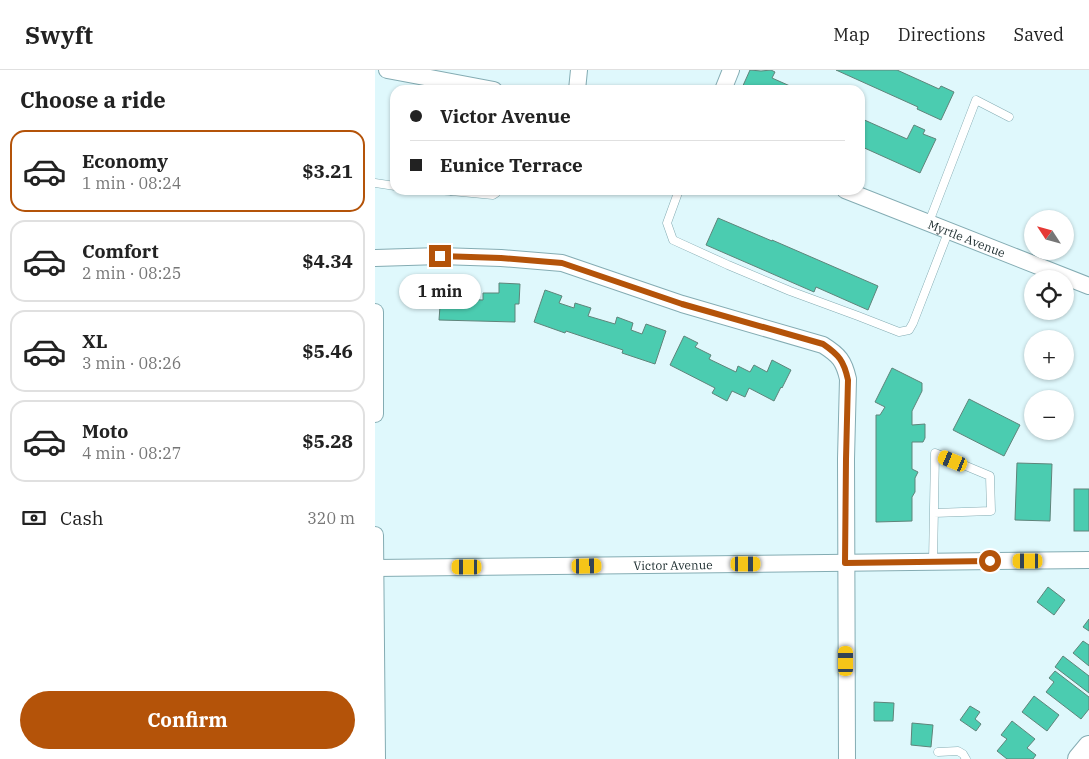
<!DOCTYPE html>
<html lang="en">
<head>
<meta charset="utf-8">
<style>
	body { margin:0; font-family:"IBM Plex Serif",serif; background:#f2f2f2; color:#222; height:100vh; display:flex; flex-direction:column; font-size:19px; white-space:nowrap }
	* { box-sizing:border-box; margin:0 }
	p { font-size:16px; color:#767676 }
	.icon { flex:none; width:28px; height:28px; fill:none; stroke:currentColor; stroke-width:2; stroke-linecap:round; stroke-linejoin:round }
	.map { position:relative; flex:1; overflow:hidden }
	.panel { display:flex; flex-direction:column; background:#fff; width:375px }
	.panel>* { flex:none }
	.banner { position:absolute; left:15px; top:15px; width:475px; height:110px; border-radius:15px; box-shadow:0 1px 4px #0004; display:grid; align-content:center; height:110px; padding:0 20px; background:#fff }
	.needle { width:32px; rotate:306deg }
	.fabs { position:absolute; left:649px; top:140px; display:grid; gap:10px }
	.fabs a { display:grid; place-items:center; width:50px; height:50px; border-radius:50%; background:#fff; box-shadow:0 1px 4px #0004; font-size:25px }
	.end { position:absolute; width:22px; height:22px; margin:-11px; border:6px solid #b45309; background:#fff; box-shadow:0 0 0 2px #fff }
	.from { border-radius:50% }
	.bubble { position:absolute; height:35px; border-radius:18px; background:#fff; box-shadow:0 1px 4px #0004; font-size:16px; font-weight:700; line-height:35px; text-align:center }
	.car { position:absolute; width:15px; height:30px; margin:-15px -8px; border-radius:6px; box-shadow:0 0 4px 1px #0007; background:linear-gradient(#f5c518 24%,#345 0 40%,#f5c518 0 76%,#345 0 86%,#f5c518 0) }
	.banner b { display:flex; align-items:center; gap:18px; height:48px; font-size:19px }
	.banner b+b { border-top:1px solid #e0e0e0 }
	.banner i { width:12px; height:12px; background:#222 }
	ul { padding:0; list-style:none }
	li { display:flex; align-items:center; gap:15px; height:82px; margin:0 10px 8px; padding:0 10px; border:2px solid #e0e0e0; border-radius:15px }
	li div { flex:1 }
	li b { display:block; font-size:19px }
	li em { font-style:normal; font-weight:700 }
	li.on { border-color:#b45309 }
	li>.icon { width:45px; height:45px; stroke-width:1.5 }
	h2 { padding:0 20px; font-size:22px; line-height:60px }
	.pay { display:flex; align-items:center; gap:12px; height:55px; padding:0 20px; font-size:19px }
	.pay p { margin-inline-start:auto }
	.button { display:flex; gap:10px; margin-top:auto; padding:10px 20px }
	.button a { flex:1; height:58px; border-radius:30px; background:#b45309; color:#fff; font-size:20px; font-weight:700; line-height:58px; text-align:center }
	header { display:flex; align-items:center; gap:30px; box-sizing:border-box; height:70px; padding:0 25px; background:#fff; border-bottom:1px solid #e0e0e0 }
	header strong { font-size:24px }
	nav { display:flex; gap:28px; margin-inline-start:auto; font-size:18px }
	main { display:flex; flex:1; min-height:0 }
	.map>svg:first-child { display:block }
	.building { fill:#4bccb0; stroke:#5f847a }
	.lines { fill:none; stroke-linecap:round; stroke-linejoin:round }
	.lane-casing { stroke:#84acb3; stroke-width:9 }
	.street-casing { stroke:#84acb3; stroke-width:18 }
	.secondary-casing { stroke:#84acb3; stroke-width:24 }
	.lane { stroke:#fff; stroke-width:8 }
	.street { stroke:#fff; stroke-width:16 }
	.secondary { stroke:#fff; stroke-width:22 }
	.route { stroke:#b45309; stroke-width:6 }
	.labels { text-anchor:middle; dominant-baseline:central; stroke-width:4; stroke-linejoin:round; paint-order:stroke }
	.street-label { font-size:12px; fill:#1a2a2c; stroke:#dff8fc }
</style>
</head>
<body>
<header>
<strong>Swyft</strong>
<nav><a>Map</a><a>Directions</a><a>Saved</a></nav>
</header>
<main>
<section class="panel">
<h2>Choose a ride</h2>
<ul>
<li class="on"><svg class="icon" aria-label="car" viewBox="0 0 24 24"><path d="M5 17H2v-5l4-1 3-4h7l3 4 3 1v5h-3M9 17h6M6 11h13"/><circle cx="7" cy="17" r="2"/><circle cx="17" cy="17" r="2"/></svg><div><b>Economy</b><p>1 min · 08:24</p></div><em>$3.21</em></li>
<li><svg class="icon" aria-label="car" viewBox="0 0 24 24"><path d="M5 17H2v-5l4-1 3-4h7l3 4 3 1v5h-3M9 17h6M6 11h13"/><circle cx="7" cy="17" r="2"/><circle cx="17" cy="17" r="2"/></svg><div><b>Comfort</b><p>2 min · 08:25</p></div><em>$4.34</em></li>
<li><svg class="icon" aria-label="car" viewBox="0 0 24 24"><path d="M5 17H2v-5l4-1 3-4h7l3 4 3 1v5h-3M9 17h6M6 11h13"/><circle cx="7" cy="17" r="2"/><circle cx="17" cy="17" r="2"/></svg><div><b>XL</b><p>3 min · 08:26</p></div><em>$5.46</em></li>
<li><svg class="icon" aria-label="car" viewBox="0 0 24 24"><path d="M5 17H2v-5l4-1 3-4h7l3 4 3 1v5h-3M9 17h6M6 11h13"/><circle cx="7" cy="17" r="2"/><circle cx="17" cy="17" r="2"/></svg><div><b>Moto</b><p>4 min · 08:27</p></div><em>$5.28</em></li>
</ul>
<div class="pay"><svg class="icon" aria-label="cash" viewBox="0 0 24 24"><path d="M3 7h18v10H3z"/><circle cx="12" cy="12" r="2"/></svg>Cash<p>320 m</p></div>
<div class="button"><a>Confirm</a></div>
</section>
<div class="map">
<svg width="714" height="689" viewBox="0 0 714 689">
	<rect width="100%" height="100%" fill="#dff8fc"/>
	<!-- building -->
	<g class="building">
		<path d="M375,0L386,1L396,0L400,2L397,8L424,20H366Z"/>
		<path d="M461,0H522L564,19L566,16L579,22L566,50L542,39L543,37Z"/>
		<path d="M485,48L532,69L539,55L550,60L548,64L561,69L545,103L485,76Z"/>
		<path d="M343,148L397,171V170L503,216L493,240L441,217L439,222L331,175Z"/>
		<path d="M124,213L145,214L144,234H140V252L64,250L65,236H46L47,214H67V224H80V229L108,230V223H124Z"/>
		<path d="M170,220L187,226L184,233L199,238L200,233L216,238L213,246L240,254L242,247L258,253L256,260L267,264L271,254L291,261L280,294L247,283L248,280L191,261L190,263L159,252Z"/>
		<path d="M309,266L323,273L320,277L336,285L334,289L361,302L363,296L375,302L379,295L392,302L397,290L416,300L407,318L406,317L399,331L374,318L370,327L357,321L352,331L337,323L340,318L295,295Z"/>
		<path d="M517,298L547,313V321L537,341V355L550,354V368L548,372H537V399L543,402L540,408V422L537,427V451L501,452V345H505L510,337L500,332Z"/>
		<path d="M594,329L645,355L629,386L578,360Z"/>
		<path d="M642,393L677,394L675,451L640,450Z"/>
		<rect x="699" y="419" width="15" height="42"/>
		<path d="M673,517L690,530L679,545L662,532Z"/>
		<path d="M714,549V561L708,557Z"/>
		<path d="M708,571L714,575V596L698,583Z"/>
		<path d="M688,586L714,606V623L680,597Z"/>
		<path d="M680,601L714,627V639L706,649L671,622L679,612L674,608Z"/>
		<path d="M659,626L684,645L672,661L647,642Z"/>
		<path d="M499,632L519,633L518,651H499Z"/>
		<path d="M595,636L605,642L600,649L606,654L601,661L585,650Z"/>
		<path d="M637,651L660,669L652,678L661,685L658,689H632L622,681L632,669L626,665Z"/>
		<path d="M537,653L558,655L556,677L536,675Z"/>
	</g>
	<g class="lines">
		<defs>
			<g id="lane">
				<path d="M0,113L20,116"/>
				<path d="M63,120L76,121V120"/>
				<path d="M304,120L292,153L298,170L353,195L415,221L483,246L524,262L534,260L538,253L574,160"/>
				<path d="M76,121L118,125L121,123L122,120"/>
				<path d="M554,152L601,30L634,47"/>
				<path d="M558,492L560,383L615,406L616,441L559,443"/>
				<path d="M563,682L583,681L588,684L591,689"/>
			</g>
			<g id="street">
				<path d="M12,0L119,20"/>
				<path d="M202,20L204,0"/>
				<path d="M348,20L356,0"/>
				<path id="s1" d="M470,120L714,216"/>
				<path d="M0,188L65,186L126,188L187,193L307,234L448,275C464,285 469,291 473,309L471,389L472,689"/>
				<path d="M0,242V344"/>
				<path d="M0,465L2,689"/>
				<path id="s2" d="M0,498L714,490"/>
			</g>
			<path id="secondary" d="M704,689L714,677"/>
		</defs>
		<!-- lane casing -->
		<use href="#lane" class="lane-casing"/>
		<!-- street casing -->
		<use href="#street" class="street-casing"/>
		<!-- secondary casing -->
		<use href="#secondary" class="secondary-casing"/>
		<!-- lane -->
		<use href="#lane" class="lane"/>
		<!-- street -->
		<use href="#street" class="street"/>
		<!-- secondary -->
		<use href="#secondary" class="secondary"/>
	</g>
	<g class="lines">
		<!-- route -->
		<path class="route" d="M65,186L126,188L187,193L307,234L448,274C464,285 469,291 473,310L471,389L470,493L615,491"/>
	</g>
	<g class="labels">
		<!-- street labels -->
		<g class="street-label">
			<text stroke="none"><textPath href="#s1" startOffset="131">Myrtle Avenue</textPath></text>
			<text stroke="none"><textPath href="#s2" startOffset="298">Victor Avenue</textPath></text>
		</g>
	</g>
</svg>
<div class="fabs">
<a><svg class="needle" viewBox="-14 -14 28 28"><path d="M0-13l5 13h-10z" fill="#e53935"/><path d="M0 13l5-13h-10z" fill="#767676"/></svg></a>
<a><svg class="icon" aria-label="locate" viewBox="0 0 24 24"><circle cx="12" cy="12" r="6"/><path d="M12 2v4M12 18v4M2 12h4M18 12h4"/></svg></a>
<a>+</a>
<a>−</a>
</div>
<i class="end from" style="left:615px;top:491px"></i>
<i class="end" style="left:65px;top:186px"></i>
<div class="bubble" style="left:24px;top:204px;width:82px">1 min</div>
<i class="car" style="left:578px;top:391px;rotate:292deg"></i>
<i class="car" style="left:653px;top:491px;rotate:270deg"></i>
<i class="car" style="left:371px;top:494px;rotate:90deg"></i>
<i class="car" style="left:212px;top:496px;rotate:89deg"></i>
<i class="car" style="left:92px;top:497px;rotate:270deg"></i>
<i class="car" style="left:471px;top:591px;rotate:0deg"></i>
<div class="banner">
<b><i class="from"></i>Victor Avenue</b>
<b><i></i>Eunice Terrace</b>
</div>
</div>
</main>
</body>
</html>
